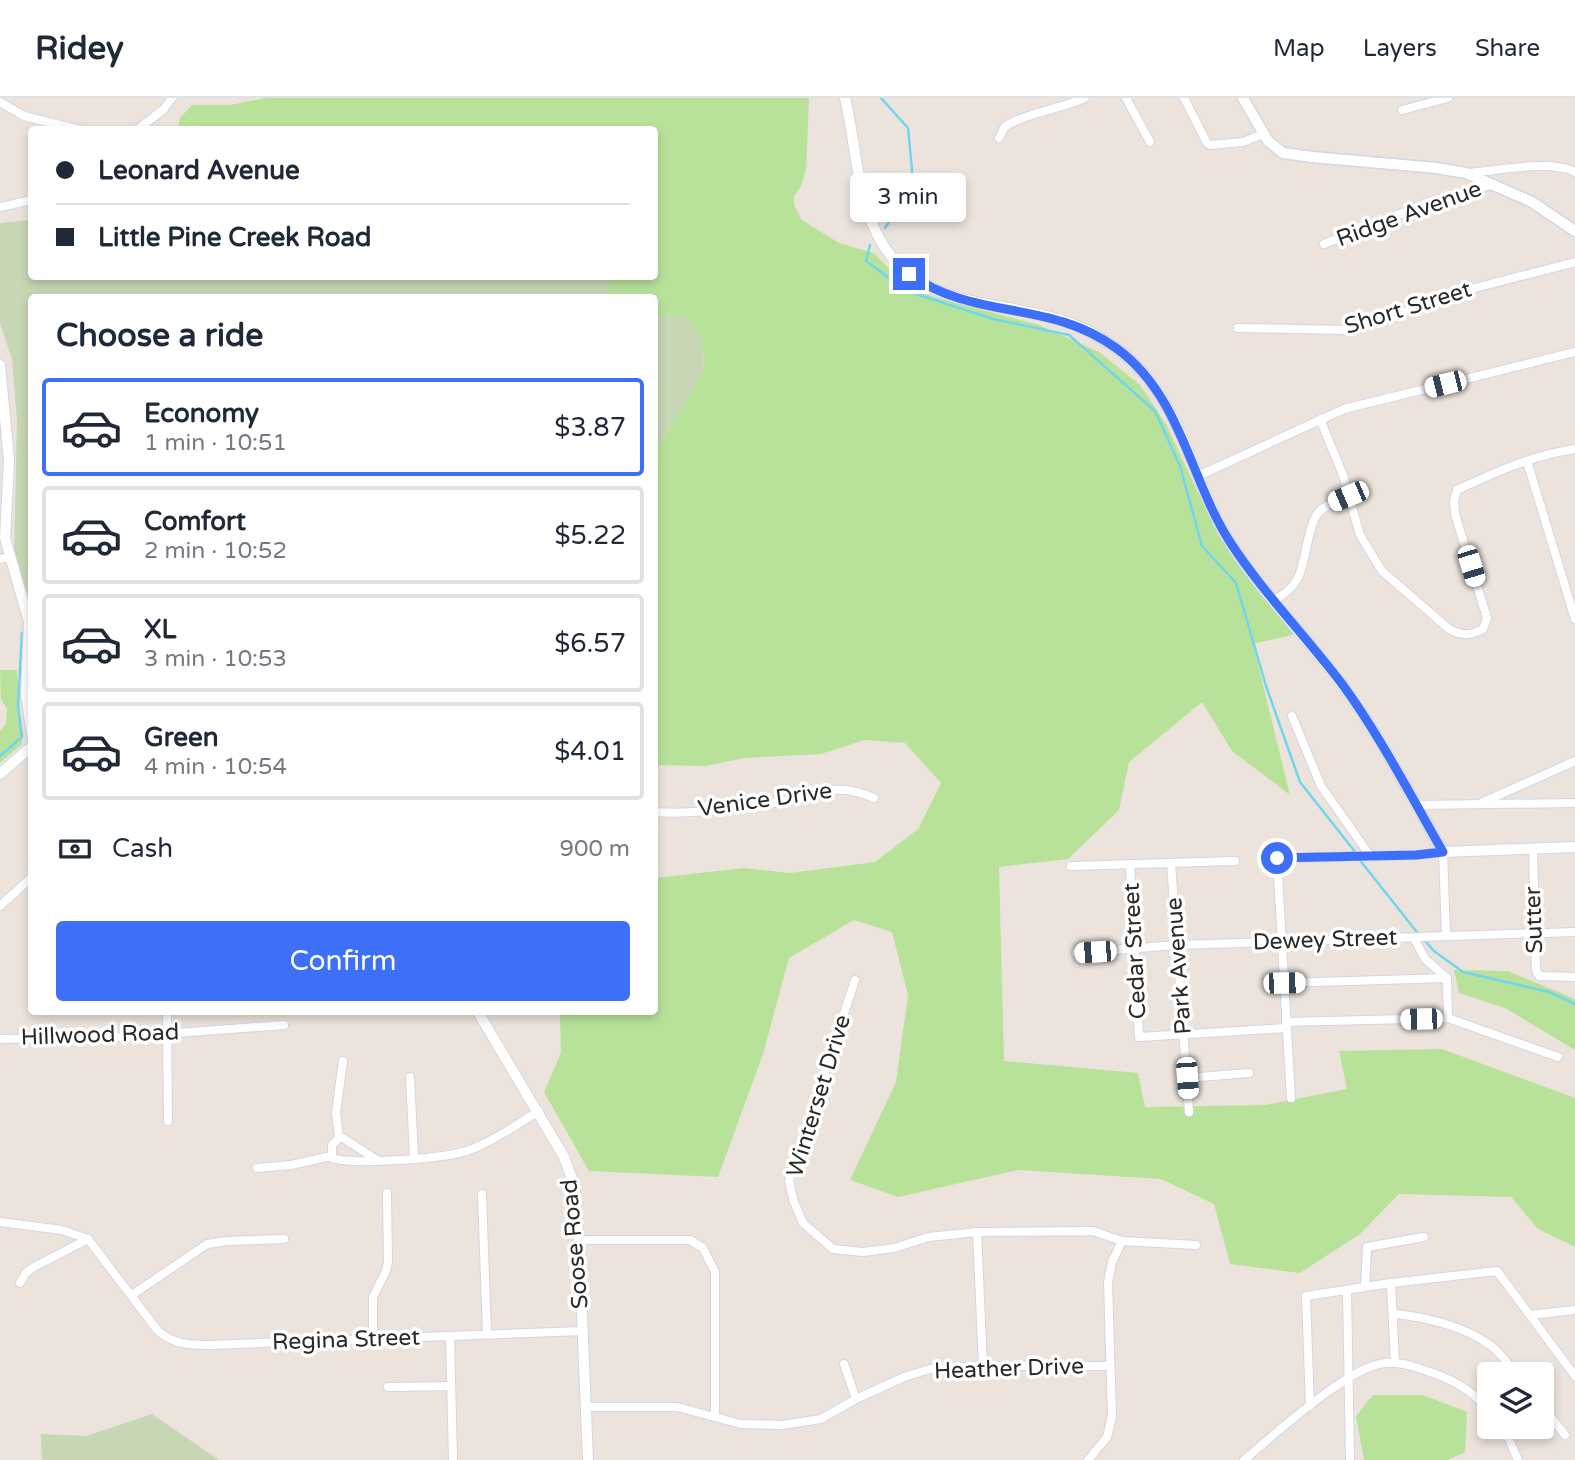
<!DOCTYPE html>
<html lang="en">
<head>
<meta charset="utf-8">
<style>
	body { margin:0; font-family:"Varela Round",sans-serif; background:#f2f2f3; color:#1f2937; height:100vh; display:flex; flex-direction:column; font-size:26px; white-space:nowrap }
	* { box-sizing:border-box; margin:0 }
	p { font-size:23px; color:#747a83 }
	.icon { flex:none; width:38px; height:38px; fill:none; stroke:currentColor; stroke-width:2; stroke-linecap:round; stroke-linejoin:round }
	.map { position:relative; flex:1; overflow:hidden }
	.side { position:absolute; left:28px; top:196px; width:630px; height:721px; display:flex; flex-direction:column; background:#fff; border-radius:7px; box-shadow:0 4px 10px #0003 }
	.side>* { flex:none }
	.guide { position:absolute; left:28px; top:28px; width:630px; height:154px; border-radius:7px; box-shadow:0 4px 10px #0003; display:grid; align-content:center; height:154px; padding:0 28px; background:#fff }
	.controls { position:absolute; left:1477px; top:1264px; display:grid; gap:14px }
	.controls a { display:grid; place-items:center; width:77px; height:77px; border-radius:7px; background:#fff; box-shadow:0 4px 10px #0003; font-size:35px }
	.end { position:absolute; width:32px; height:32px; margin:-16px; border:9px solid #3e6ff8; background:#fff; box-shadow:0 0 0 4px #fff }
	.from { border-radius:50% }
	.bubble { position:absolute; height:49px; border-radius:7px; background:#fff; box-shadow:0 4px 10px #0003; font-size:23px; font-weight:600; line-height:49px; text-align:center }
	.car { position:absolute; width:21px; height:42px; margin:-21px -10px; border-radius:9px; box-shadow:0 0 5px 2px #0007; background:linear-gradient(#fff 24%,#345 0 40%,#fff 0 76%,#345 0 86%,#fff 0) }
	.guide b { display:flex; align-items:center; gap:24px; height:66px; font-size:26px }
	.guide b+b { border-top:2px solid #e0e1e3 }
	.guide i { width:18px; height:18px; background:#1f2937 }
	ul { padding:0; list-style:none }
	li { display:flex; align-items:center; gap:21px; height:98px; margin:0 14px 10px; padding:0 14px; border:4px solid #e0e1e3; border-radius:7px }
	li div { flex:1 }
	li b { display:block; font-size:26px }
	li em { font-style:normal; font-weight:600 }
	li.on { border-color:#3e6ff8 }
	li>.icon { width:63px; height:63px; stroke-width:1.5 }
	h2 { padding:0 28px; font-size:32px; line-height:84px }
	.pay { display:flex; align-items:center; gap:18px; height:77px; padding:0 28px; font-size:26px }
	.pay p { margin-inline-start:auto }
	.button { display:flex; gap:14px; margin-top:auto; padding:14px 28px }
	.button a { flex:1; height:80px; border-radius:7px; background:#3e6ff8; color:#fff; font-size:28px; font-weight:600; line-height:80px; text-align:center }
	header { display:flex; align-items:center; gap:42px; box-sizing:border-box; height:98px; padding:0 35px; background:#fff; border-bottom:2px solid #e0e1e3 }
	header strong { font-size:33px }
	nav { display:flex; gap:38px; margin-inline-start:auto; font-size:24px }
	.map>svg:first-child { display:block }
	.green { fill:#b8e299 }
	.cemetery { fill:#c7d6b4 }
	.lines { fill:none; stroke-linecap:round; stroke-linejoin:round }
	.stream { stroke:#70d6ed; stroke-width:2.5 }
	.minor-casing { stroke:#d2d6e3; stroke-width:10 }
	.tertiary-casing { stroke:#d2d6e3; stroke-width:12 }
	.secondary-casing { stroke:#d2d6e3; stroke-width:13 }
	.minor { stroke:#fff; stroke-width:8 }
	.tertiary { stroke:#fff; stroke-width:10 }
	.secondary { stroke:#fff; stroke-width:10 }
	.route { stroke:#3e6ff8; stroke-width:9 }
	.labels { text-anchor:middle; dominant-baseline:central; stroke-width:7; stroke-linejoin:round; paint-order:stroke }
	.street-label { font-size:23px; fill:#2a2a2a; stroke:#fff }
</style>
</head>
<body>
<header>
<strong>Ridey</strong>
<nav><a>Map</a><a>Layers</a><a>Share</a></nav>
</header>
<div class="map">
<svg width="1575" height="1362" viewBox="0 0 1575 1362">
	<rect width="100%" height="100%" fill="#ece4dc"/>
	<!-- green -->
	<g class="green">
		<path d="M265,0H809L806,72L801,88L794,98V107L802,122L839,145L874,155L903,185L934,199L1039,227L1099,254L1140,287L1166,326L1218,437L1296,536L1253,546L1290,697L1232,653L1202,604L1129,664L1119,712L1068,761L999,769L1004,963L1138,975L1145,1009L1265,1007L1347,991L1339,953L1442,951L1575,1000V1149L1538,1131L1511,1099L1399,1096L1360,1136L1300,1175L1230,1166L1214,1106L1161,1081L1018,1072L898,1099L850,1082L896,984L908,897L892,834L854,822L789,860L763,956L718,1079L589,1073L544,994L561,955L560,914H654L656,780L744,770L790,775L875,764L918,731L941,685L905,645L865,642L821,656L744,660L706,668L655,667V355L702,275C707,247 700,239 684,217L655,220L654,200L610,199V179L654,178V32H178L180,20L192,7H230Z"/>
		<path d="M0,572H17L22,646L0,665V633L6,626L7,611L1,601Z"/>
		<path d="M1454,872L1508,873L1575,901V952L1505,910L1459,895Z"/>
		<path d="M1373,1297H1423L1467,1314L1465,1354L1448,1362H1364L1356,1318Z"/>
	</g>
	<!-- cemetery -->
	<g class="cemetery">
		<path d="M31,122L32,178H610V199L32,200L31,505L14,456L17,322L12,261L0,225V125Z"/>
		<path d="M684,217C703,237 706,247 702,275L655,355V220Z"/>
		<path d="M152,1316L219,1362H42L41,1336L86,1338Z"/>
	</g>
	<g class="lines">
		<!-- stream -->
		<g class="stream">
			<path d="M881,0L908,30L912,72L911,90L885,130"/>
			<path d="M870,147L866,163L907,193L993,221L1069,237L1155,313L1180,368L1202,448L1236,485L1266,588L1300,684L1356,755"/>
			<path d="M0,658L22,639L18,608L22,535"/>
			<path d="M1359,761L1420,838"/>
			<path d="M1425,843L1434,853L1463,874L1549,894L1575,906"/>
		</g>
		<defs>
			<g id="minor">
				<path d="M1126,0L1150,44"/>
				<path d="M1184,0L1207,45L1210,47L1243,44L1263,36"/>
				<path d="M0,4L24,18L80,32"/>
				<path d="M1402,12L1448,0"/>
				<path d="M137,32L164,11L172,0"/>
				<path d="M999,40C1000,39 1004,30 1004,30C1015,18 1067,9 1085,0"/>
				<path d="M1467,75C1497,73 1549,61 1575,74"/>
				<path d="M0,109L32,102"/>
				<path d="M1324,146L1432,103L1494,86"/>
				<path d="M1238,230L1347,232L1399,218L1425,203L1575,164"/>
				<path d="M1320,321L1343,377L1360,437L1382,473L1449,531C1462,538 1470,538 1483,531L1487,520L1455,416L1454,403L1457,392C1498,373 1531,358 1575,351"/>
				<path d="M1527,363L1575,521"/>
				<path d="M1198,378L1344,311L1575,254"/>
				<path d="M0,461L8,459"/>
				<path d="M1273,503C1306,485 1301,466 1310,434C1312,429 1313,422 1316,418C1323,407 1337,403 1348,398"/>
				<path d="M1292,618L1321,688L1371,759"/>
				<path d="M1479,706L1575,663"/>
				<path d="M1416,707L1575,705"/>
				<path d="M654,714C693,717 735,710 774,705C815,700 831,681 874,700"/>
				<path d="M1533,750L1536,872L1539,878L1575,879"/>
				<path d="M1171,765L1189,1014"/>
				<path d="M1130,766L1139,939L1287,930"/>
				<path d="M1071,768L1235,763"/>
				<path d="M0,808L32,779"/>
				<path d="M1414,840L1425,861L1447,880L1448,920"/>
				<path d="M1076,855L1177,847L1575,834"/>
				<path d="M855,882L789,1083L794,1104L803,1125L833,1151L863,1154L894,1150L929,1139L977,1134L1093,1133L1122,1143L1196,1147"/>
				<path d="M1284,885L1447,880"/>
				<path d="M167,914L168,1023"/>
				<path d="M1286,924L1448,920L1558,959"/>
				<path d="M0,941L125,939L284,927"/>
				<path d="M410,979L414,1059"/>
				<path d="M1187,980L1249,975"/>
				<path d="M1291,1000L1277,760L1416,757L1443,754L1446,837"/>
				<path d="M339,1040L336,1014L343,963"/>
				<path d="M377,1062L343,1040H339L332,1047V1060C354,1067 449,1061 472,1051C496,1042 517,1026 539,1013"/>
				<path d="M257,1070L291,1067L331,1058"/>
				<path d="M482,1096L487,1236"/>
				<path d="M0,1124L62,1132L88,1141L158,1233C173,1246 189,1247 209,1247L582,1233"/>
				<path d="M977,1134L983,1268"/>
				<path d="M579,1142H690L703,1150L715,1174V1318"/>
				<path d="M20,1185L26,1175L34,1169L88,1141"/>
				<path d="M1391,1185L1395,1265"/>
				<path d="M1365,1189L1367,1149L1424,1139"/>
				<path d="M1347,1192L1350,1362"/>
				<path d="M132,1197L207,1146L227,1143L284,1141"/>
				<path d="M1394,1216C1425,1219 1464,1228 1490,1247C1500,1254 1508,1266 1516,1276"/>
				<path d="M1530,1217L1575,1212"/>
				<path d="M450,1238L453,1362"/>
				<path d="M373,1241V1199L386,1173L388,1164L387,1095"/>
				<path d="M844,1266L856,1301"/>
				<path d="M388,1289L451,1288"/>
				<path d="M1542,1307L1565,1337"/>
				<path d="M1310,1308L1306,1198L1391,1185L1497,1173L1575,1278"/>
				<path d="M585,1309H677L741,1326L782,1327L821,1321L856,1301L904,1279L930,1271L983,1268H1110"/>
				<path d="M1500,1328L1509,1341L1518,1362"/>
				<path d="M1088,1362L1107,1339L1112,1318L1108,1184L1112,1164L1122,1143"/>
				<path d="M1244,1362C1274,1337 1349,1268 1385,1265C1401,1263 1418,1270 1433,1275C1456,1283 1475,1294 1489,1314"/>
			</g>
			<g id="tertiary">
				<path d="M845,0C856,45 856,96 878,138C916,211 991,201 1058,221C1091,230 1122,251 1145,277C1186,325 1196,389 1228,441C1261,494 1305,537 1342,587C1380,637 1411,699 1443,754L1575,749"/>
				<path d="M0,267L9,362L5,440L29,524L26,596L32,637"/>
				<path d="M0,676L32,648"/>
				<path d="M478,914L564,1059L574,1086L579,1142L588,1362"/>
			</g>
			<path id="secondary" d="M1243,0L1268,43L1283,55L1312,59L1437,70L1466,75L1532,104L1575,133"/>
		</defs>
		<!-- minor casing -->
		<use href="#minor" class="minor-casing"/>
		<!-- tertiary casing -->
		<use href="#tertiary" class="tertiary-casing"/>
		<!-- secondary casing -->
		<use href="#secondary" class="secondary-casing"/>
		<!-- minor -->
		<use href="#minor" class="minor"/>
		<!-- tertiary -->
		<use href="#tertiary" class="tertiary"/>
		<!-- secondary -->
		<use href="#secondary" class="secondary"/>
	</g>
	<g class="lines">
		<!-- route -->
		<path class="route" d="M909,176C975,223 1049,201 1116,250C1182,298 1189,380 1230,444C1263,495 1306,538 1342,586C1379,636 1412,700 1443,754L1416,757L1277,760"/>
	</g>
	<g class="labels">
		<!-- street labels -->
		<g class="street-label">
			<text transform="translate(1409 116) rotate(-20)">Ridge Avenue</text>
			<text transform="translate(1408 210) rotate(-17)">Short Street</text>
			<text transform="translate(765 702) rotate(-8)">Venice Drive</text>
			<text transform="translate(1534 822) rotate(-92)">Sutter</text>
			<text transform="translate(1325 842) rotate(-2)">Dewey Street</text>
			<text transform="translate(1135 853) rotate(-93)">Cedar Street</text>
			<text transform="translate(1179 868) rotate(-94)">Park Avenue</text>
			<text transform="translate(100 937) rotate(-2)">Hillwood Road</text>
			<text transform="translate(819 998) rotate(-73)">Winterset Drive</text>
			<text transform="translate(575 1146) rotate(-95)">Soose Road</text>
			<text transform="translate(346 1242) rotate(-2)">Regina Street</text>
			<text transform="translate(1009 1271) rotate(-2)">Heather Drive</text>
		</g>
	</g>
</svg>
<div class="controls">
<a><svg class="icon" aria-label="layers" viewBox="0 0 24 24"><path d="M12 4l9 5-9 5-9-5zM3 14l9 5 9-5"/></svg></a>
</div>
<i class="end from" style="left:1277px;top:760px"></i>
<i class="end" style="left:909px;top:176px"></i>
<div class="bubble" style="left:850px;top:75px;width:116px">3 min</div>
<i class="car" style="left:1445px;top:286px;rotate:256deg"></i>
<i class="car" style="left:1348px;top:398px;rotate:247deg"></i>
<i class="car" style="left:1471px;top:468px;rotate:163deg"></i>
<i class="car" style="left:1095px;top:854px;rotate:266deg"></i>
<i class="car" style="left:1284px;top:885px;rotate:89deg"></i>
<i class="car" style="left:1421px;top:921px;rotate:269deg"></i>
<i class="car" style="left:1187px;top:980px;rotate:176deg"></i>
<div class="guide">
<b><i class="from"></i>Leonard Avenue</b>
<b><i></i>Little Pine Creek Road</b>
</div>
<section class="side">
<h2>Choose a ride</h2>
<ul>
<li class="on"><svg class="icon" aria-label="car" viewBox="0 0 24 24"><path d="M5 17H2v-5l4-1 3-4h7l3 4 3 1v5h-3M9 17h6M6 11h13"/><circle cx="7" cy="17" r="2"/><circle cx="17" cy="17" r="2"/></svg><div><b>Economy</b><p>1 min · 10:51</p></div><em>$3.87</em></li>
<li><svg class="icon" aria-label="car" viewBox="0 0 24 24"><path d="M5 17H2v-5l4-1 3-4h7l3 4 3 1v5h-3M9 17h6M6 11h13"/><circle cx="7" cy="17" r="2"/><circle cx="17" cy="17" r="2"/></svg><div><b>Comfort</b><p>2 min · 10:52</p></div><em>$5.22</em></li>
<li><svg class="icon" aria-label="car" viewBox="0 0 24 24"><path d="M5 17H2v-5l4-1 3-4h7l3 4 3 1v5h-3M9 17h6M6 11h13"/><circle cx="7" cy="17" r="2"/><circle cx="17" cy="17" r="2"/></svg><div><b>XL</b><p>3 min · 10:53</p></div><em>$6.57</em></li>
<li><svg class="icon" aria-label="car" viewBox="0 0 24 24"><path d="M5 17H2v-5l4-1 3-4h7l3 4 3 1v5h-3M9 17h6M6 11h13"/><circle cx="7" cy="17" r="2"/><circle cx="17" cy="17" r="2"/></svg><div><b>Green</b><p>4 min · 10:54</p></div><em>$4.01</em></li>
</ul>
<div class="pay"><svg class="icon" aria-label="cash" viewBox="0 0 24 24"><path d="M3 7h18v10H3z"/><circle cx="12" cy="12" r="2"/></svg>Cash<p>900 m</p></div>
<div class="button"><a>Confirm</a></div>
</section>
</div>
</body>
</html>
